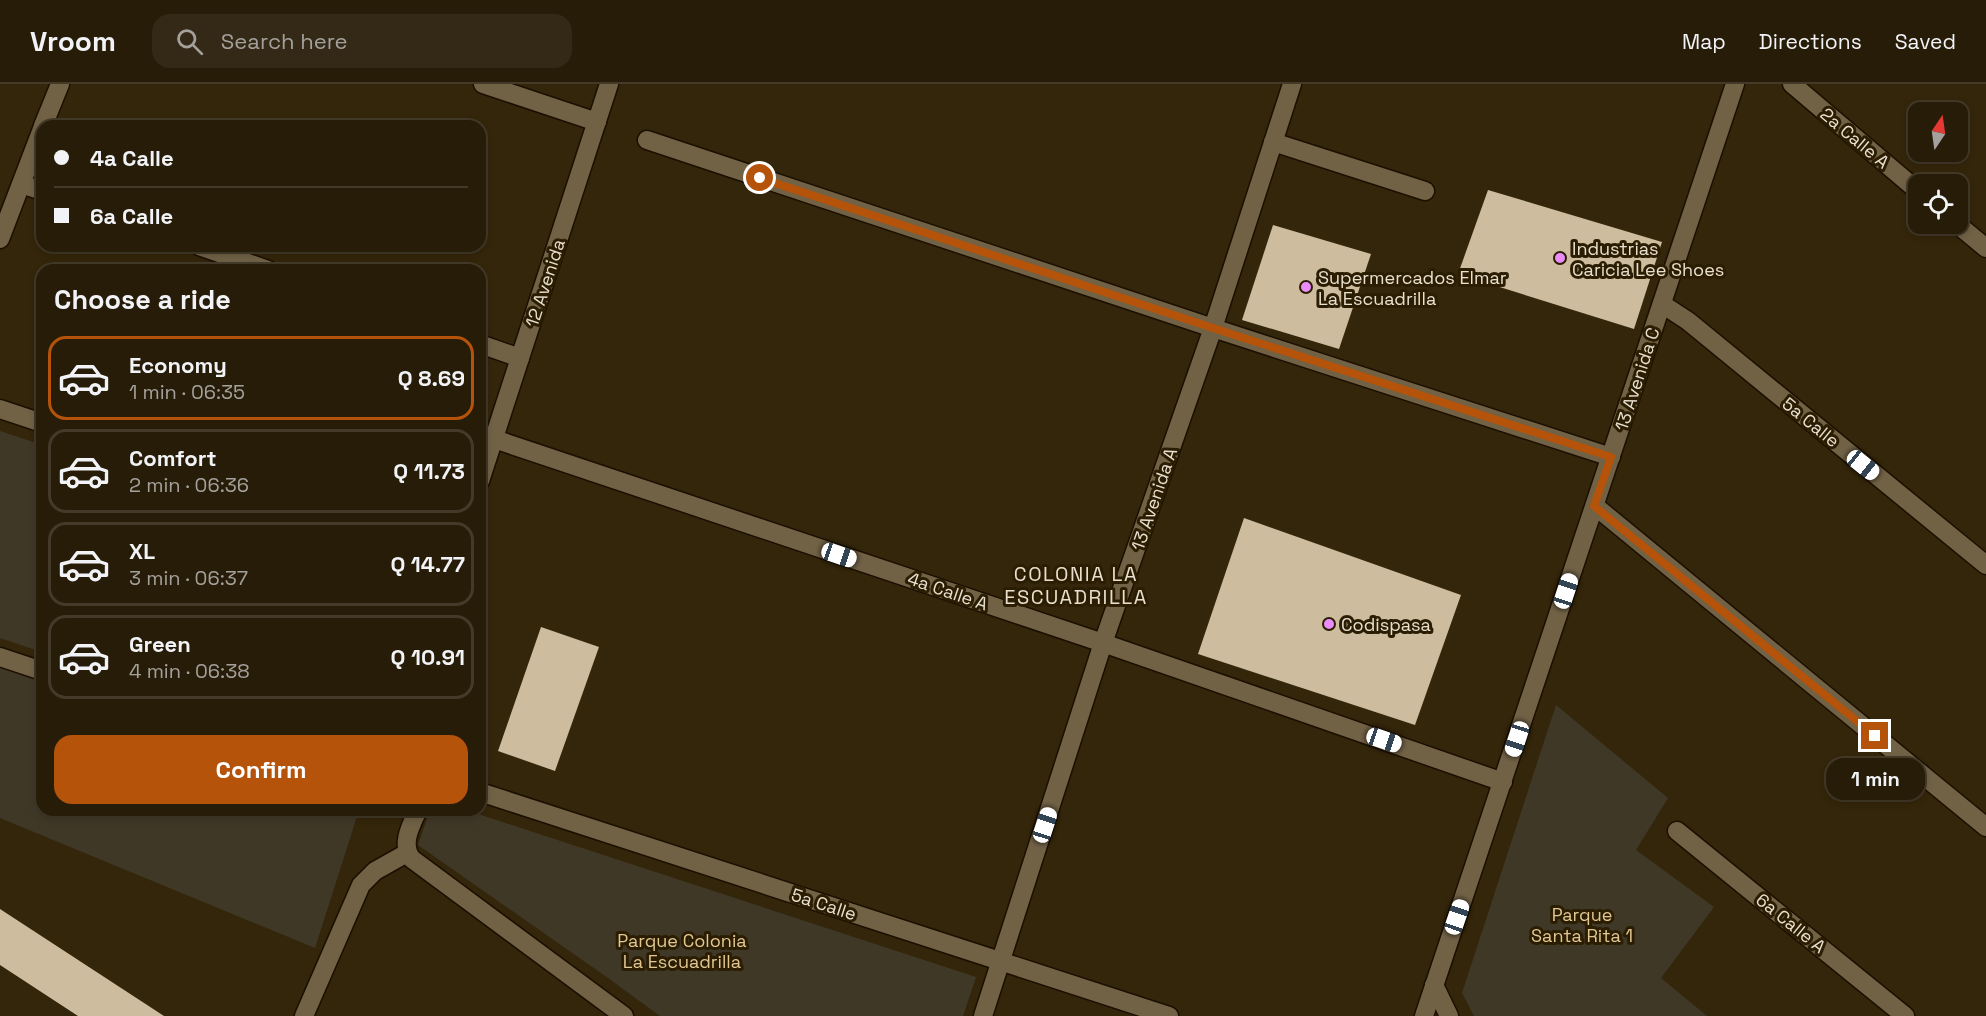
<!DOCTYPE html>
<html lang="en">
<head>
<meta charset="utf-8">
<style>
	body { margin:0; font-family:"Space Grotesk",sans-serif; background:#332916; color:#f1f3f6; height:100vh; display:flex; flex-direction:column; font-size:22px; white-space:nowrap }
	* { box-sizing:border-box; margin:0 }
	p { font-size:20px; color:#a4a19c }
	.icon { flex:none; width:33px; height:33px; fill:none; stroke:currentColor; stroke-width:2; stroke-linecap:round; stroke-linejoin:round }
	.map { position:relative; flex:1; overflow:hidden }
	.side { position:absolute; left:36px; top:180px; width:450px; height:552px; display:flex; flex-direction:column; background:#271c08; border-radius:18px; box-shadow:0 3px 9px #0003,0 0 0 2px #433a29 }
	.side>* { flex:none }
	.banner { position:absolute; left:36px; top:36px; width:450px; height:132px; border-radius:18px; box-shadow:0 3px 9px #0003,0 0 0 2px #433a29; display:grid; align-content:center; height:132px; padding:0 18px; background:#271c08 }
	.needle { width:39px; rotate:13deg }
	.tools { position:absolute; left:1908px; top:18px; display:grid; gap:12px }
	.tools a { display:grid; place-items:center; width:60px; height:60px; border-radius:12px; background:#271c08; box-shadow:0 3px 9px #0003,0 0 0 2px #433a29; font-size:30px }
	.end { position:absolute; width:27px; height:27px; margin:-14px; border:8px solid #b45309; background:#fff; box-shadow:0 0 0 3px #fff }
	.from { border-radius:50% }
	.bubble { position:absolute; height:42px; border-radius:18px; background:#271c08; box-shadow:0 3px 9px #0003,0 0 0 2px #433a29; font-size:20px; font-weight:600; line-height:42px; text-align:center }
	.car { position:absolute; width:18px; height:36px; margin:-18px -9px; border-radius:8px; box-shadow:0 0 4px 2px #0007; background:linear-gradient(#fff 24%,#345 0 40%,#fff 0 76%,#345 0 86%,#fff 0) }
	.banner b { display:flex; align-items:center; gap:21px; height:57px; font-size:22px }
	.banner b+b { border-top:2px solid #433a29 }
	.banner i { width:15px; height:15px; background:#f1f3f6 }
	ul { padding:0; list-style:none }
	li { display:flex; align-items:center; gap:18px; height:84px; margin:0 12px 9px; padding:0 6px; border:3px solid #433a29; border-radius:18px }
	li div { flex:1 }
	li b { display:block; font-size:22px }
	li em { font-style:normal; font-weight:600 }
	li.on { border-color:#b45309 }
	li>.icon { width:54px; height:54px; stroke-width:1.5 }
	h2 { padding:0 18px; font-size:27px; line-height:72px }
	.primary-button { display:flex; gap:12px; margin-top:auto; padding:12px 18px }
	.primary-button a { flex:1; height:69px; border-radius:18px; background:#b45309; color:#fff; font-size:24px; font-weight:600; line-height:69px; text-align:center }
	header { display:flex; align-items:center; gap:36px; box-sizing:border-box; height:84px; padding:0 30px; background:#271c08; border-bottom:2px solid #433a29 }
	header strong { font-size:28px }
	nav { display:flex; gap:33px; margin-inline-start:auto; font-size:21px }
	.search { width:420px; height:54px; background:#332916; display:flex; align-items:center; gap:15px; box-sizing:border-box; padding:0 21px; border-radius:18px; color:#a4a19c; font-size:22px }
	.map>svg:first-child { display:block }
	.green { fill:#403827 }
	.building { fill:#cdbc9d }
	.lines { fill:none; stroke-linecap:round; stroke-linejoin:round }
	.minor-casing { stroke:#1b0f00; stroke-width:21 }
	.minor { stroke:#716246; stroke-width:18 }
	.route { stroke:#b45309; stroke-width:8 }
	.poi-dot { fill:#ec8cfb; stroke:#2a1d02; stroke-width:2 }
	.labels { text-anchor:middle; dominant-baseline:central; stroke-width:6; stroke-linejoin:round; paint-order:stroke }
	.street-label { font-size:18px; fill:#e8dfcf; stroke:#2a1d02 }
	.poi-label { font-size:18px; fill:#e8dfcf; stroke:#2a1d02; text-anchor:start }
	.park-label { font-size:18px; fill:#e2c792; stroke:#2a1d02 }
	.neighbourhood-label { font-size:20px; letter-spacing:1.5px; fill:#e8dfcf; stroke:#2a1d02 }
</style>
</head>
<body>
<header>
<strong>Vroom</strong>
<div class="search"><svg class="icon" aria-label="search" viewBox="0 0 24 24"><circle cx="10" cy="10" r="6"/><path d="M15 15l6 6"/></svg>Search here</div>
<nav><a>Map</a><a>Directions</a><a>Saved</a></nav>
</header>
<div class="map">
<svg width="1986" height="932" viewBox="0 0 1986 932">
	<rect width="100%" height="100%" fill="#34260a"/>
	<!-- green -->
	<g class="green">
		<path d="M0,347L42,361V568L0,554Z"/>
		<path d="M0,571L42,585V726H359L315,864L0,734Z"/>
		<path d="M1556,621L1668,714L1636,766L1714,823L1661,894L1707,932H1474L1462,909Z"/>
		<path d="M430,726H466L976,893L963,932H660L608,894L418,761Z"/>
	</g>
	<!-- building -->
	<g class="building">
		<path d="M1488,106L1662,158L1634,245L1458,190Z"/>
		<path d="M1273,141L1371,170L1339,265L1242,236Z"/>
		<path d="M1244,434L1461,511L1415,641L1198,570Z"/>
		<path d="M541,543L599,563L555,687L498,667Z"/>
		<path d="M0,825L164,932H78L0,881Z"/>
	</g>
	<g class="lines">
		<defs>
			<g id="minor">
				<path d="M483,0L597,38"/>
				<path d="M1792,0L1918,107"/>
				<path d="M43,42L60,0"/>
				<path d="M647,56L1213,244L1611,373"/>
				<path d="M1273,58L1425,107"/>
				<path d="M21,100L42,107"/>
				<path d="M1957,140L1986,164"/>
				<path d="M0,155L42,45"/>
				<path d="M199,162L268,186"/>
				<path d="M1662,220L1688,237L1986,481"/>
				<path d="M480,260L520,274"/>
				<path d="M0,325L42,339"/>
				<path d="M494,355L1103,559L1503,698"/>
				<path d="M480,397L609,0"/>
				<path d="M1595,422L1986,743"/>
				<path d="M0,573L42,587"/>
				<path d="M480,708L1169,932"/>
				<path d="M418,726C411,741 400,761 412,775L624,932"/>
				<path d="M1677,747L1905,932"/>
				<path d="M1434,901L1449,932"/>
				<path d="M304,932L361,801L375,787L407,769"/>
				<path d="M983,932L1103,559L1213,244L1292,0"/>
				<path d="M1424,932L1735,0"/>
			</g>
		</defs>
		<!-- minor casing -->
		<use href="#minor" class="minor-casing"/>
		<!-- minor -->
		<use href="#minor" class="minor"/>
	</g>
	<g class="lines">
		<!-- route -->
		<path class="route" d="M760,94L1213,244L1611,373L1594,422L1875,652"/>
	</g>
	<!-- markers -->
	<g class="poi-dot">
		<circle cx="1560" cy="174" r="6"/>
		<circle cx="1306" cy="203" r="6"/>
		<circle cx="1329" cy="540" r="6"/>
	</g>
	<g class="labels">
		<!-- street labels -->
		<g class="street-label">
			<text transform="translate(1855 54) rotate(40)">2a Calle A</text>
			<text transform="translate(545 199) rotate(-72)">12 Avenida</text>
			<text transform="translate(1637 295) rotate(-72)">13 Avenida C</text>
			<text transform="translate(1811 338) rotate(39)">5a Calle</text>
			<text transform="translate(1154 415) rotate(-71)">13 Avenida A</text>
			<text transform="translate(948 507) rotate(19)">4a Calle A</text>
			<text transform="translate(824 820) rotate(18)">5a Calle</text>
			<text transform="translate(1791 839) rotate(39)">6a Calle A</text>
		</g>
		<!-- poi labels -->
		<g class="poi-label">
			<text x="1572" y="164">Industrias<tspan x="1572" dy="21">Caricia Lee Shoes</tspan></text>
			<text x="1318" y="193">Supermercados Elmar<tspan x="1318" dy="21">La Escuadrilla</tspan></text>
			<text x="1341" y="540">Codispasa</text>
		</g>
		<!-- park labels -->
		<g class="park-label">
			<text x="1582" y="830">Parque<tspan x="1582" dy="21">Santa Rita 1</tspan></text>
			<text x="682" y="856">Parque Colonia<tspan x="682" dy="21">La Escuadrilla</tspan></text>
		</g>
		<!-- neighbourhood labels -->
		<g class="neighbourhood-label">
			<text x="1076" y="490">COLONIA LA<tspan x="1076" dy="23">ESCUADRILLA</tspan></text>
		</g>
	</g>
</svg>
<div class="tools">
<a><svg class="needle" viewBox="-14 -14 28 28"><path d="M0-13l5 13h-10z" fill="#e53935"/><path d="M0 13l5-13h-10z" fill="#a4a19c"/></svg></a>
<a><svg class="icon" aria-label="locate" viewBox="0 0 24 24"><circle cx="12" cy="12" r="6"/><path d="M12 2v4M12 18v4M2 12h4M18 12h4"/></svg></a>
</div>
<i class="end from" style="left:760px;top:94px"></i>
<i class="end" style="left:1875px;top:652px"></i>
<div class="bubble" style="left:1826px;top:674px;width:99px">1 min</div>
<i class="car" style="left:1863px;top:381px;rotate:129deg"></i>
<i class="car" style="left:839px;top:471px;rotate:109deg"></i>
<i class="car" style="left:1566px;top:507px;rotate:18deg"></i>
<i class="car" style="left:1517px;top:655px;rotate:198deg"></i>
<i class="car" style="left:1384px;top:656px;rotate:109deg"></i>
<i class="car" style="left:1045px;top:741px;rotate:18deg"></i>
<i class="car" style="left:1457px;top:833px;rotate:19deg"></i>
<div class="banner">
<b><i class="from"></i>4a Calle</b>
<b><i></i>6a Calle</b>
</div>
<section class="side">
<h2>Choose a ride</h2>
<ul>
<li class="on"><svg class="icon" aria-label="car" viewBox="0 0 24 24"><path d="M5 17H2v-5l4-1 3-4h7l3 4 3 1v5h-3M9 17h6M6 11h13"/><circle cx="7" cy="17" r="2"/><circle cx="17" cy="17" r="2"/></svg><div><b>Economy</b><p>1 min · 06:35</p></div><em>Q 8.69</em></li>
<li><svg class="icon" aria-label="car" viewBox="0 0 24 24"><path d="M5 17H2v-5l4-1 3-4h7l3 4 3 1v5h-3M9 17h6M6 11h13"/><circle cx="7" cy="17" r="2"/><circle cx="17" cy="17" r="2"/></svg><div><b>Comfort</b><p>2 min · 06:36</p></div><em>Q 11.73</em></li>
<li><svg class="icon" aria-label="car" viewBox="0 0 24 24"><path d="M5 17H2v-5l4-1 3-4h7l3 4 3 1v5h-3M9 17h6M6 11h13"/><circle cx="7" cy="17" r="2"/><circle cx="17" cy="17" r="2"/></svg><div><b>XL</b><p>3 min · 06:37</p></div><em>Q 14.77</em></li>
<li><svg class="icon" aria-label="car" viewBox="0 0 24 24"><path d="M5 17H2v-5l4-1 3-4h7l3 4 3 1v5h-3M9 17h6M6 11h13"/><circle cx="7" cy="17" r="2"/><circle cx="17" cy="17" r="2"/></svg><div><b>Green</b><p>4 min · 06:38</p></div><em>Q 10.91</em></li>
</ul>
<div class="primary-button"><a>Confirm</a></div>
</section>
</div>
</body>
</html>
